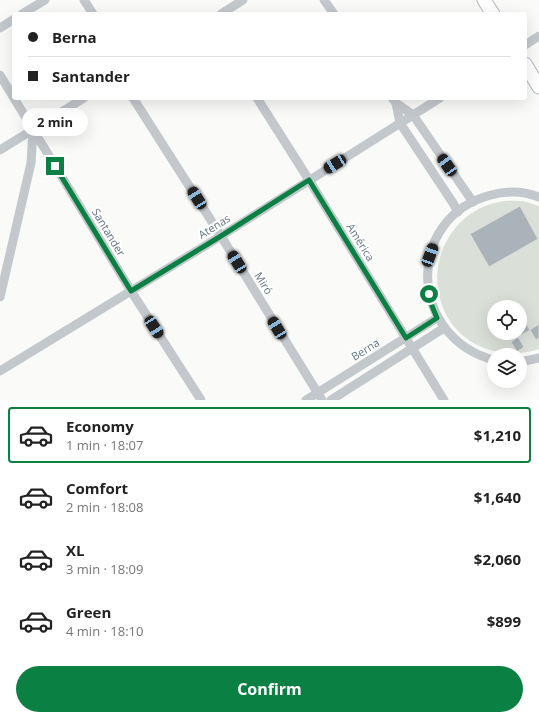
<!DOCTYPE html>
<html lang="en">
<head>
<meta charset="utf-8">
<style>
	body { margin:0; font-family:"Open Sans",sans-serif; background:#f6f6f6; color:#222; height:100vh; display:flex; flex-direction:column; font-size:15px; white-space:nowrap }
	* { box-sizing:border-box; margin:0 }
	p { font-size:13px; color:#767676 }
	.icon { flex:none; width:22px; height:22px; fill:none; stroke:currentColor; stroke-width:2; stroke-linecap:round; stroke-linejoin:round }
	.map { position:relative; height:400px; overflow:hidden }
	.panel { display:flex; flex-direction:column; background:#fff; flex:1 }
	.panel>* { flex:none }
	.hud { position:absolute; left:12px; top:12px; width:515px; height:88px; border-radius:4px; box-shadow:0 4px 16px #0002; display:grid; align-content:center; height:88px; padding:0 16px; background:#fff }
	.controls { position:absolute; left:487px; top:300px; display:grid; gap:8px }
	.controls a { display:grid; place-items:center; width:40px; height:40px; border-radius:50%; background:#fff; box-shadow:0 4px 16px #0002; font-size:20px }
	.end { position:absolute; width:18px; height:18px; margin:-9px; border:5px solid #0b8043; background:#fff; box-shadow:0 0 0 2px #fff }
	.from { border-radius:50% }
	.bubble { position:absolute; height:28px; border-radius:14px; background:#fff; box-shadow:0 4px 16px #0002; font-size:13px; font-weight:700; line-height:28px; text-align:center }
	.car { position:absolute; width:12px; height:24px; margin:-12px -6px; border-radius:5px; box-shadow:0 0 3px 1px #0007; background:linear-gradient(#222 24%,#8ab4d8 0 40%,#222 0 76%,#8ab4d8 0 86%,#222 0) }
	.hud b { display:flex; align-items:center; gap:14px; height:38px; font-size:15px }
	.hud b+b { border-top:1px solid #e0e0e0 }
	.hud i { width:10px; height:10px; background:#222 }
	ul { padding:7px 0 0; list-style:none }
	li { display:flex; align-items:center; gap:12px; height:56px; margin:0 8px 6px; padding:0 8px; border:2px solid transparent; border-radius:4px }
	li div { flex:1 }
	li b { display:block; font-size:15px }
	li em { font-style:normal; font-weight:700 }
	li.on { border-color:#0b8043 }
	li>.icon { width:36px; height:36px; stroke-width:1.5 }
	.cta { display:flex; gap:8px; margin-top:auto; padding:8px 16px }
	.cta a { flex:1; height:46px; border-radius:24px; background:#0b8043; color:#fff; font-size:16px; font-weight:700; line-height:46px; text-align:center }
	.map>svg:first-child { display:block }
	.green { fill:#dadfd7; fill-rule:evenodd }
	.building { fill:#aab3b9; stroke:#dcdcda }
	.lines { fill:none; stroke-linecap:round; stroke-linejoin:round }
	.secondary-casing { stroke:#b3babf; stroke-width:15 }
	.street { stroke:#c3c8cc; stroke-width:9 }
	.secondary { stroke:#fff; stroke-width:13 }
	.route { stroke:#0b8043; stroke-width:5 }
	.labels { text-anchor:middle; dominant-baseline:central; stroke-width:4; stroke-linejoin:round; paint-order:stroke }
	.street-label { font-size:11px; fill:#657683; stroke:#fff }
</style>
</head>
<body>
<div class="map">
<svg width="539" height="400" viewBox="0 0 539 400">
	<rect width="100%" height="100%" fill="#fafaf8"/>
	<!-- green -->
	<path class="green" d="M523,201L539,206V349C500,362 456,345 442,305C441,300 438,295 438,290C432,250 458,210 499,202C507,200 516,201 523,201ZM494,307H520V333H494Z"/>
	<!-- building -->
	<g class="building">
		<path d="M520,206L538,239L489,267L470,234Z"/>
		<path d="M520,315L530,330L518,337L515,333H520Z"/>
		<path d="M539,324V338L536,340L530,330Z"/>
		<path d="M518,337L524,347L517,352L511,342Z"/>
	</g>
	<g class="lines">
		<defs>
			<g id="secondary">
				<path d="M484,0L493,14"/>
				<path d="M525,64L539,87"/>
			</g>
		</defs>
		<!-- secondary casing -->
		<use href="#secondary" class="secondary-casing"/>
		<!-- street -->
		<g class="street">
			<path d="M84,0L93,14"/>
			<path d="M324,0L334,14"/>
			<path d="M22,14L45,0"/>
			<path d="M221,14L243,0"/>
			<path d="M0,28L14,19"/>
			<path d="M525,45L539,36"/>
			<path d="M0,75L131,291L201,400"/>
			<path d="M133,98L221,236L322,400"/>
			<path d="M257,98L309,180L444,400"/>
			<path d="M392,98L396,103L413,115L473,202"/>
			<path d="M396,103L400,123L453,203L458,212"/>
			<path d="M0,150L84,98"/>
			<path d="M0,297L31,163L33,130"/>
			<path d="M494,360C407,337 405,217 491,195C506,191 524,191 539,197"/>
			<path d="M520,362L539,358"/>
			<path d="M0,371L221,236L440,98"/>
			<path d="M306,400L437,318"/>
			<path d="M331,400L444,328"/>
		</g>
		<!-- secondary -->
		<use href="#secondary" class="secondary"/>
	</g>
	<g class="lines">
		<!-- route -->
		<path class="route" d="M55,166L131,291L221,236L309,180L406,338L437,318L432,306L429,294"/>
	</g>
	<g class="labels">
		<!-- street labels -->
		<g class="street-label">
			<text transform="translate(214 226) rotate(-32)">Atenas</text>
			<text transform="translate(109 232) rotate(59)">Santander</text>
			<text transform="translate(361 242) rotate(58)">América</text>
			<text transform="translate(264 283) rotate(58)">Miró</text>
			<text transform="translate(365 349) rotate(-32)">Berna</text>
		</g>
	</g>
</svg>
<div class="controls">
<a><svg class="icon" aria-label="locate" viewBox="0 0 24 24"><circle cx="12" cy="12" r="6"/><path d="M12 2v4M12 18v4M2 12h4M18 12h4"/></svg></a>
<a><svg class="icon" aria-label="layers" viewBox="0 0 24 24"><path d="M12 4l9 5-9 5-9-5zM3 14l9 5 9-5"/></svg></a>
</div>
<i class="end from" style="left:429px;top:294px"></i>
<i class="end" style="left:55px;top:166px"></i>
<div class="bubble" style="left:22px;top:108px;width:66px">2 min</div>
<i class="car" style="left:335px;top:164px;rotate:238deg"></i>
<i class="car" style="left:447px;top:165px;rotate:325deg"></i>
<i class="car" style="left:197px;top:198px;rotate:328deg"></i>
<i class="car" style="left:430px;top:255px;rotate:20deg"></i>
<i class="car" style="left:237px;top:262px;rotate:328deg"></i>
<i class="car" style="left:154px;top:327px;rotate:147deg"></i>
<i class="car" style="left:277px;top:328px;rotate:329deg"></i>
<div class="hud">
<b><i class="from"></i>Berna</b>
<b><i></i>Santander</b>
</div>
</div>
<section class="panel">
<ul>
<li class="on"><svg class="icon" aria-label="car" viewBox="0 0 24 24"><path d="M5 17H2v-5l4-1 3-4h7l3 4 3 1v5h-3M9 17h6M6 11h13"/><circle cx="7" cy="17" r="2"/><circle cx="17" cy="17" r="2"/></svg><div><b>Economy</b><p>1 min · 18:07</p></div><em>$1,210</em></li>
<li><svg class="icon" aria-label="car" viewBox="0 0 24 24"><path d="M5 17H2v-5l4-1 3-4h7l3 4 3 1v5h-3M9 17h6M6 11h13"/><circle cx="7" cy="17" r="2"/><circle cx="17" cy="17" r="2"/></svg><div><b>Comfort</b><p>2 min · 18:08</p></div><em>$1,640</em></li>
<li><svg class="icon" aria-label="car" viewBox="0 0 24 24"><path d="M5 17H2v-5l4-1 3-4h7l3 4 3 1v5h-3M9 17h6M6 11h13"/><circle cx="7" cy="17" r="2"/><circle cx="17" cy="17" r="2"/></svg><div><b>XL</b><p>3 min · 18:09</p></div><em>$2,060</em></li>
<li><svg class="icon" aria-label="car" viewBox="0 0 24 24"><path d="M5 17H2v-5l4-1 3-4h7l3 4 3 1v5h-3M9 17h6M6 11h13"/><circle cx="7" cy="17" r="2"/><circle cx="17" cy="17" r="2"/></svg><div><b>Green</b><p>4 min · 18:10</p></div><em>$899</em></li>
</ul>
<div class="cta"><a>Confirm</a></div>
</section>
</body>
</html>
